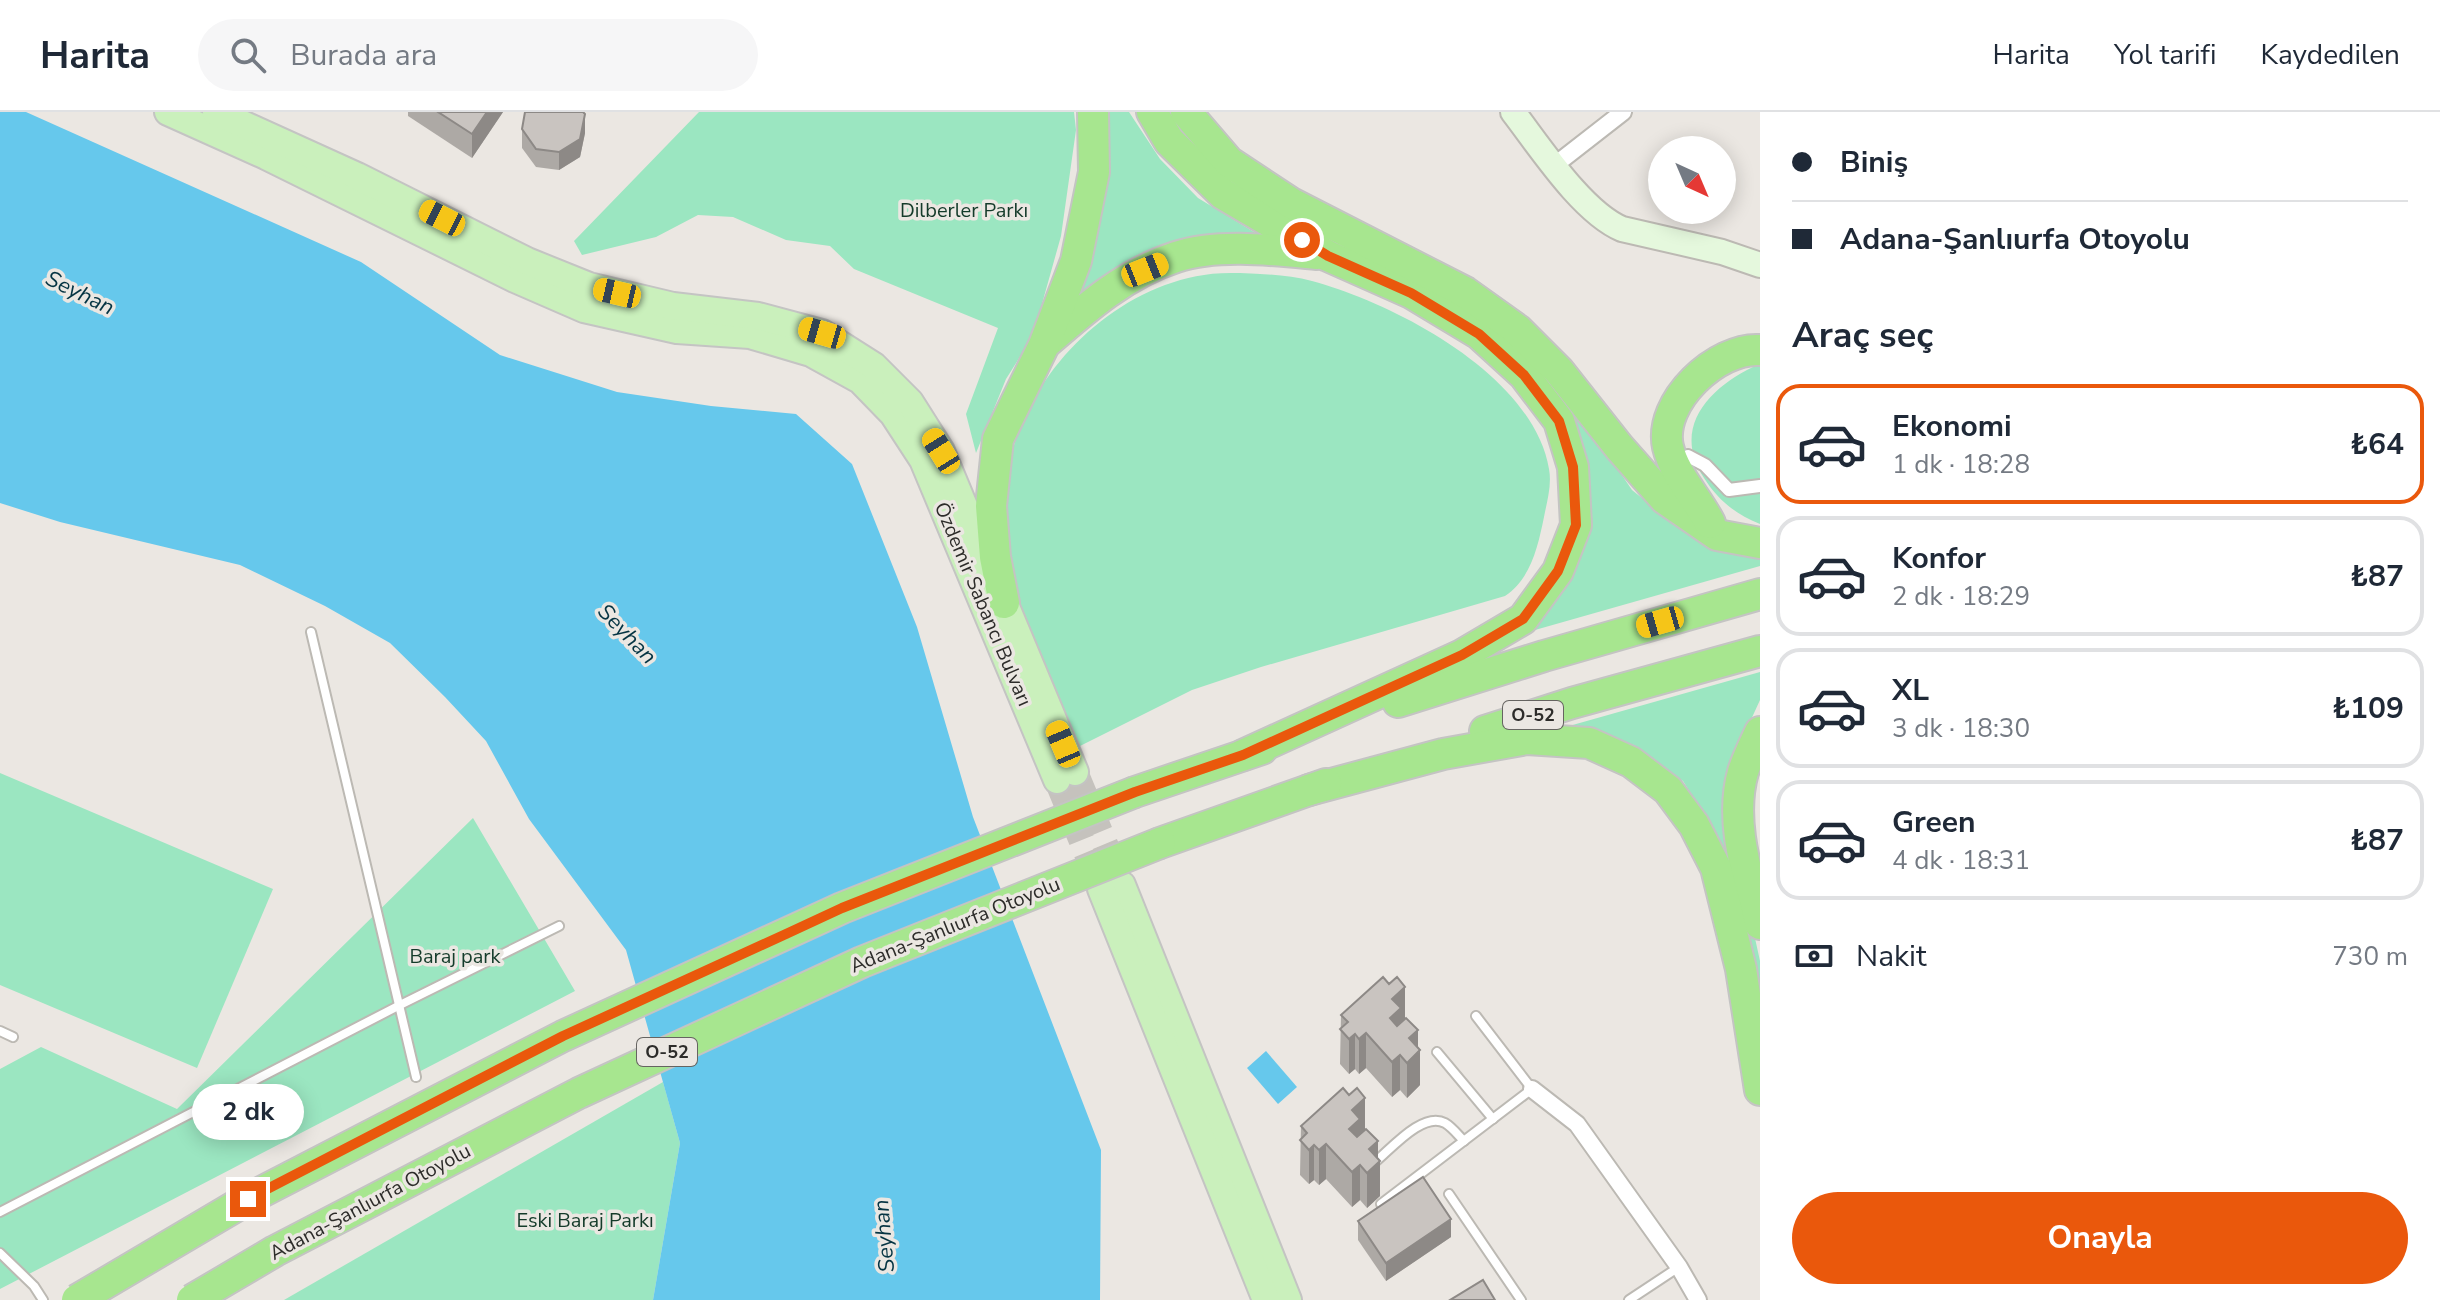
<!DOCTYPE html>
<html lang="tr">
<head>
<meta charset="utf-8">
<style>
	body { margin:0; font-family:"Nunito Sans",sans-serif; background:#f6f6f7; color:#1f2937; height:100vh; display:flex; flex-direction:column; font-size:30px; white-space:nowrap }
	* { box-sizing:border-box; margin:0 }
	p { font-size:26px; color:#747a83 }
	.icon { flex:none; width:44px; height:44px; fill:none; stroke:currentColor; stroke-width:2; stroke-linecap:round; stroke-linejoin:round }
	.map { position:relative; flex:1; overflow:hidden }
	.details { display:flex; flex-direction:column; background:#fff; width:680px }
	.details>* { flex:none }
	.top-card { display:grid; align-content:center; height:176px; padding:0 32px; background:#fff }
	.needle { width:52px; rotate:136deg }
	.tools { position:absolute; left:1648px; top:24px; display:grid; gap:16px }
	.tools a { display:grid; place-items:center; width:88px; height:88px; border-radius:50%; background:#fff; box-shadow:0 4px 20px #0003; font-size:40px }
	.end { position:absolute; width:36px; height:36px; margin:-18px; border:10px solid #ea580c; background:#fff; box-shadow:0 0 0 4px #fff }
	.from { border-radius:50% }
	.bubble { position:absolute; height:56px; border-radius:28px; background:#fff; box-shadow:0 4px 20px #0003; font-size:26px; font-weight:700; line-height:56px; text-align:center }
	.car { position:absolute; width:24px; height:48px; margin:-24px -12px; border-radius:10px; box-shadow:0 0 6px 2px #0007; background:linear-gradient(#f5c518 24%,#345 0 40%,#f5c518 0 76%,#345 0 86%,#f5c518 0) }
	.top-card b { display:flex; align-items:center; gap:28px; height:76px; font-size:30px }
	.top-card b+b { border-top:2px solid #e0e1e3 }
	.top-card i { width:20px; height:20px; background:#1f2937 }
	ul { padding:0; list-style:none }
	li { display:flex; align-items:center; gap:24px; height:120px; margin:0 16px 12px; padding:0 16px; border:4px solid #e0e1e3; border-radius:24px }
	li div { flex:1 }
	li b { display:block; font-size:30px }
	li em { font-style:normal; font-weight:700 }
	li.active { border-color:#ea580c }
	li>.icon { width:72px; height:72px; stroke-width:1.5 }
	h2 { padding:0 32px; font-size:36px; line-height:96px }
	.pay { display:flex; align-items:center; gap:20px; height:88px; padding:0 32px; font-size:30px }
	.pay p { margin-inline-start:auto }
	.primary-button { display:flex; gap:16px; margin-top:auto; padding:16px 32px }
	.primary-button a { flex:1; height:92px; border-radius:48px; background:#ea580c; color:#fff; font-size:32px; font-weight:700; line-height:92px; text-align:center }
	header { display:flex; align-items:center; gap:48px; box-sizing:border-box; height:112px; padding:0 40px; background:#fff; border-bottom:2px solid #e0e1e3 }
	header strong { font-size:38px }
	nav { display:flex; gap:44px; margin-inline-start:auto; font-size:28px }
	.search { width:560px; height:72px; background:#f6f6f7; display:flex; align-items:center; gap:20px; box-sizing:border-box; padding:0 28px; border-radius:44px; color:#747a83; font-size:30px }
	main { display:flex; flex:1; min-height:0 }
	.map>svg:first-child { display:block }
	.green { fill:#9be6c1 }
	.water { fill:#66c8ec }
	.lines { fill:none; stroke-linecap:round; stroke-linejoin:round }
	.primary-tunnel { stroke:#c5c2bd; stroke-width:26; stroke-dasharray:26 13; stroke-linecap:butt }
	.service-casing { stroke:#bcb9b3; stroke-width:12 }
	.pedestrian-casing { stroke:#bcb9b3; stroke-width:16 }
	.minor-casing { stroke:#bcb9b3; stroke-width:20 }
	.secondary-casing { stroke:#bcb9b3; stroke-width:28 }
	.primary-casing { stroke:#c4c4c3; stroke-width:30 }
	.motorway-casing { stroke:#c4c4c3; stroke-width:34 }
	.service { stroke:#fff; stroke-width:8 }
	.pedestrian { stroke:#fff; stroke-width:12 }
	.minor { stroke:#fff; stroke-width:16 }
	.secondary { stroke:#e5f8dd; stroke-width:24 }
	.primary { stroke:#caf0bc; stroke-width:26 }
	.motorway { stroke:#a7e68f; stroke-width:30 }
	.motorway-bridge-casing { stroke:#c4c4c3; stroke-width:34; stroke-linecap:butt }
	.motorway-bridge { stroke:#a7e68f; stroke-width:30 }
	.wall { fill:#ada9a5 }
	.shaded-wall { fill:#8d8986 }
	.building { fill:#c9c4c0; stroke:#8d8986; stroke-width:2 }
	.route { stroke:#ea580c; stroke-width:10 }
	.labels { text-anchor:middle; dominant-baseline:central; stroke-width:7; stroke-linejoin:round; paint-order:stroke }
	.shield { fill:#ebe7e2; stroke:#666461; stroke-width:2 }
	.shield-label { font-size:18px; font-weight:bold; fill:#2d2c2a }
	.park-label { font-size:20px; fill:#143b2a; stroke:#ebe7e2 }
	.street-label { font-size:20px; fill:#2d2c2a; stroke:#ebe7e2 }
	.water-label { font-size:22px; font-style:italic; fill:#053443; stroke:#ebe7e2 }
</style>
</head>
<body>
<header>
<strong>Harita</strong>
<div class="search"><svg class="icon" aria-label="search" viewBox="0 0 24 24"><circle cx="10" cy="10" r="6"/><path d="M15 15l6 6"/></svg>Burada ara</div>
<nav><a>Harita</a><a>Yol tarifi</a><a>Kaydedilen</a></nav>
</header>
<main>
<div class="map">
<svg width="1760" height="1188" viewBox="0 0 1760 1188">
	<rect width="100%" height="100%" fill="#ebe7e2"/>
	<!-- green -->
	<g class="green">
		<path d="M699,0H1074L1076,18L1061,124L1033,224L1006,267L976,341L966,302L998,216L854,157L830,134L786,128L733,105L698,103L656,125L582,143L574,129Z"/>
		<path d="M1101,0H1129L1160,47L1198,86L1267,128L1063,197Z"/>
		<path d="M1164,0H1175L1507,220L1598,328L1632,378L1668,407L1760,444V454L1535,518L1560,482L1579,442L1536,261L1364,147L1237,77L1202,49Z"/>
		<path d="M1240,161C1264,162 1289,163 1312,169C1396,192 1533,263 1549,357C1552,373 1547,389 1544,405C1538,434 1531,467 1505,484L1261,555L1192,578L1074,637C1061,603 1048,569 1034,535C1029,521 1021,505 1017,490C1004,446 1000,377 1014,333C1039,251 1117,176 1204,163C1215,161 1228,161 1240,161Z"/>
		<path d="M1753,255H1760V412C1735,402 1718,388 1704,366C1671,316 1709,276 1753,255Z"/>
		<path d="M1760,560V588L1733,647L1744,776L1760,849V889L1735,778L1718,724L1683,669L1634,633L1562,616Z"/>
		<path d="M0,661L273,777L197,956L0,873Z"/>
		<path d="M473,706L575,879L0,1177V957L41,935L177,997Z"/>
		<path d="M663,970L680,1031L653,1188H284Z"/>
	</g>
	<!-- water -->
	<g class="water">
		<path d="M0,0H26L361,150L500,243L617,280L711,294L796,302L852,352L917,515L973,705L1101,1038L1100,1188H653L680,1031L626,838L529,707L486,629L445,585L390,531L325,494L240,453L60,410L0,391Z"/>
		<path d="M1266,939L1297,975L1278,992L1247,956Z"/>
	</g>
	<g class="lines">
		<!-- primary-tunnel -->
		<g class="primary-tunnel">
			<path d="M1075,660L1119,766"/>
			<path d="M1057,668L1101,776"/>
		</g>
		<defs>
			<g id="service">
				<path d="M311,520L416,965"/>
				<path d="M0,919L13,925"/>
				<path d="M1437,940L1493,1007"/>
				<path d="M1375,1050C1391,1037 1423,999 1445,1011C1452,1015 1458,1023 1464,1029"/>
				<path d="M1449,1082L1521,1188"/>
				<path d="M1381,1092L1532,977L1476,904"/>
				<path d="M0,1100L400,893L559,814"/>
				<path d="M0,1141L34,1174L43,1188"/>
				<path d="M1629,1188L1679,1155"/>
			</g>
			<path id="pedestrian" d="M1688,344L1705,353L1729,378L1760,374"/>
			<g id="minor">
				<path d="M1555,53L1623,0"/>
				<path d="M1532,977L1577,1012L1679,1155L1698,1188"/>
			</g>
			<path id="secondary" d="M1513,0C1540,35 1582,100 1622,117L1722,140L1760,153"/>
			<g id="primary">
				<path d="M168,0L266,44L515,167L584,197L677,218L750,223L811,241L860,268L893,302L923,348L1057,668"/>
				<path d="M216,0L357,64L527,149L589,174L673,194L758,204L822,221L874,254L910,290L941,339L1075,660"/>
				<path d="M1122,773L1288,1188"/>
				<path d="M1101,777L1266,1188"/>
			</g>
			<g id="motorway">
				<path d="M1152,0L1169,29L1223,82L1328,144L1411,181L1479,222L1524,263L1559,309L1573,355L1576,413L1558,459L1523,507L1462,543L1243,643"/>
				<path d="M1186,0L1229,50L1291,91L1465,180L1518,218L1559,259L1619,335L1665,387L1717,423L1760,431"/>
				<path d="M1048,229C1087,195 1126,161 1176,145C1217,131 1274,138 1317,142"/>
				<path d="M1710,411C1696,384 1675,364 1668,335C1658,290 1717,235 1760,238"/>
				<path d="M1004,491L995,445L991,394L998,327L1044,233L1076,149L1094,60L1093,0"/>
				<path d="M1398,590L1544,544L1760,482"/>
				<path d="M1485,619L1572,591L1760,539"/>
				<path d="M1760,620C1754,633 1747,647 1743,660C1729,710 1748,764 1760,812"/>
				<path d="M1309,678L1443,642L1527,627L1589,631L1631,650L1668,678L1694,713L1716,756L1741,857L1760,978"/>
				<path d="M1135,680L1262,637"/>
				<path d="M1160,731L1326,672"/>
			</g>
		</defs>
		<!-- service casing -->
		<use href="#service" class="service-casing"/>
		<!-- pedestrian casing -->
		<use href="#pedestrian" class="pedestrian-casing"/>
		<!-- minor casing -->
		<use href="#minor" class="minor-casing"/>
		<!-- secondary casing -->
		<use href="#secondary" class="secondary-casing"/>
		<!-- primary casing -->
		<use href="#primary" class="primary-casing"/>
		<!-- motorway casing -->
		<use href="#motorway" class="motorway-casing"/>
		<!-- service -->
		<use href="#service" class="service"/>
		<!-- pedestrian -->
		<use href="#pedestrian" class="pedestrian"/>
		<!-- minor -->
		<use href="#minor" class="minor"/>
		<!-- secondary -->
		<use href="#secondary" class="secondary"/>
		<!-- primary -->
		<use href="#primary" class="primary"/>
		<!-- motorway -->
		<use href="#motorway" class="motorway"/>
		<defs>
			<g id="motorway-bridge">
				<path d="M77,1188L248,1087L563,924L842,796L1135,680"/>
				<path d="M192,1188L275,1139L579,981L862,850L1160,731"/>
			</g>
		</defs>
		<!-- motorway-bridge casing -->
		<use href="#motorway-bridge" class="motorway-bridge-casing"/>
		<!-- motorway-bridge -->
		<use href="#motorway-bridge" class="motorway-bridge"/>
	</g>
	<!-- wall -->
	<g class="wall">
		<path d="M408,0H503L472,46L408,4Z"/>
		<path d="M522,17L585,21L580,45L559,58L536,55L522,36Z"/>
		<path d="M1341,903L1405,906L1418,936L1420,973L1407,986L1400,978L1392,985L1366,956L1359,962L1355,957L1349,962L1340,952Z"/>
		<path d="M1301,1014L1365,1017L1380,1084L1367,1096L1360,1088L1352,1095L1326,1067L1319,1073L1314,1068L1309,1072L1300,1063Z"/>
		<path d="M1358,1109L1451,1125L1386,1169L1358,1128Z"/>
	</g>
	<!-- shaded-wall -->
	<g class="shaded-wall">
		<path d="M487,0H503L472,46V22Z"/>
		<path d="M585,2V21L580,45L559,58V40Z"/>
		<path d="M1405,875V910L1390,941V906L1392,887Z"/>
		<path d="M1418,918V941L1420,938V973L1407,986V951L1409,926Z"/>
		<path d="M1366,921V956L1359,962V927Z"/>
		<path d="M1355,922V957L1349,962V927Z"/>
		<path d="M1400,943V978L1392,985V950Z"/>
		<path d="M1365,986V1021L1360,1042L1349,1017L1352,998Z"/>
		<path d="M1378,1029V1051L1380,1049V1084L1367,1096V1061L1369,1037Z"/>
		<path d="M1326,1032V1067L1319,1073V1038Z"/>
		<path d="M1314,1033V1068L1309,1072V1038Z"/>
		<path d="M1360,1053V1088L1352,1095V1060Z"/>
		<path d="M1451,1107V1125L1386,1169V1151Z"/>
	</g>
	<!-- building -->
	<g class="building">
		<path d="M438,0H487L472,22Z"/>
		<path d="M525,0H583L585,2L580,27L559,40L536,37L522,17Z"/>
		<path d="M1383,865L1389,872L1397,865L1405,875L1392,887L1401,896L1390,906L1397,914L1406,906L1418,918L1409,926L1420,938L1407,951L1400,943L1392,950L1366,921L1359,927L1355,922L1349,927L1340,917L1348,910L1341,903Z"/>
		<path d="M1343,976L1349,983L1357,976L1365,986L1352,998L1360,1007L1349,1017L1357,1025L1366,1017L1378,1029L1369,1037L1380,1049L1367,1061L1360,1053L1352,1060L1326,1032L1319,1038L1314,1033L1309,1038L1300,1028L1307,1021L1301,1014Z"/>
		<path d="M1423,1065L1451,1107L1386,1151L1358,1109Z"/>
		<path d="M1483,1168L1495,1188H1450Z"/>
	</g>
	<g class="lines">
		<!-- route -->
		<path class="route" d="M248,1087L563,924L786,822L842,796L1135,680L1243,643L1462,543L1523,507L1558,459L1576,413L1573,355L1559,309L1524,263L1479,222L1411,181L1328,144L1302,128"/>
	</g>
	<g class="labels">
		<!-- shield labels -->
		<g class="shield">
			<rect x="1503" y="589" width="60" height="28" rx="6"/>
			<rect x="637" y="926" width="60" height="28" rx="6"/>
		</g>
		<g class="shield-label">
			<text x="1533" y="603">O-52</text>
			<text x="667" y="940">O-52</text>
		</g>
		<!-- park labels -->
		<g class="park-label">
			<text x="964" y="98">Dilberler Parkı</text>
			<text x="455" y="844">Baraj park</text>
			<text x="585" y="1108">Eski Baraj Parkı</text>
		</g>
		<!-- street labels -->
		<g class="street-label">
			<text transform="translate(983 492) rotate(67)">Özdemir Sabancı Bulvarı</text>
			<text transform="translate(955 813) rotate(-22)">Adana-Şanlıurfa Otoyolu</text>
			<text transform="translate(370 1090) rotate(-28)">Adana-Şanlıurfa Otoyolu</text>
		</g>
		<!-- water labels -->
		<g class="water-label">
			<text transform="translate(80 181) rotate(26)">Seyhan</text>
			<text transform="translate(627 522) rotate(46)">Seyhan</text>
			<text transform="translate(884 1124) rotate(-95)">Seyhan</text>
		</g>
	</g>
</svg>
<div class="tools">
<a><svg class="needle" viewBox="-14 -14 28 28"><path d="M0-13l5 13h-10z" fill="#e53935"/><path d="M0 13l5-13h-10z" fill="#747a83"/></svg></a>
</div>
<i class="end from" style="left:1302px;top:128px"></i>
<i class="end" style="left:248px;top:1087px"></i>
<div class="bubble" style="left:192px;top:972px;width:112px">2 dk</div>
<i class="car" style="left:442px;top:106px;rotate:297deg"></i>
<i class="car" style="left:1145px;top:158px;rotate:68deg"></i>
<i class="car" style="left:617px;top:181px;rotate:283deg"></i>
<i class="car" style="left:822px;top:221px;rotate:286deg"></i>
<i class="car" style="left:941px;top:339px;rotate:328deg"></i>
<i class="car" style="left:1660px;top:510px;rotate:254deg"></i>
<i class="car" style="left:1063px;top:632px;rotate:337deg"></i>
</div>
<section class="details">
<div class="top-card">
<b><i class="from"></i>Biniş</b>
<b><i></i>Adana-Şanlıurfa Otoyolu</b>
</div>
<h2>Araç seç</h2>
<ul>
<li class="active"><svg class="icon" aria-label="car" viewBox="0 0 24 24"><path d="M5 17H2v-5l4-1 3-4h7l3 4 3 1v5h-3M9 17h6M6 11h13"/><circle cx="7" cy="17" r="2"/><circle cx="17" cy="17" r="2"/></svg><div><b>Ekonomi</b><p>1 dk · 18:28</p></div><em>₺64</em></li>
<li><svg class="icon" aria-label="car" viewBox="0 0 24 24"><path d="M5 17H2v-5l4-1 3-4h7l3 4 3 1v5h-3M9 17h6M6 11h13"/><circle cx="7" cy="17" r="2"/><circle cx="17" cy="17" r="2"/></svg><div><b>Konfor</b><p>2 dk · 18:29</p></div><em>₺87</em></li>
<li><svg class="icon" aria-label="car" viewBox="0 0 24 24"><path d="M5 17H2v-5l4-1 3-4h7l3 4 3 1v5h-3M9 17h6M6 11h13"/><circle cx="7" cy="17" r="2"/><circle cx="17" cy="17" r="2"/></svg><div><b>XL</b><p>3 dk · 18:30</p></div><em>₺109</em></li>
<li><svg class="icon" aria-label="car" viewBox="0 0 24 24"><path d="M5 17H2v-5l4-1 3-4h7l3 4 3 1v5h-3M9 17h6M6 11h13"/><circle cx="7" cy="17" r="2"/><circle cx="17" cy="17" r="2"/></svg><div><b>Green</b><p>4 dk · 18:31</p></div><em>₺87</em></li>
</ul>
<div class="pay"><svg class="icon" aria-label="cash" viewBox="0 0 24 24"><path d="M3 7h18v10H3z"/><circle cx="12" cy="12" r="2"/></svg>Nakit<p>730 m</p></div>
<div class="primary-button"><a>Onayla</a></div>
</section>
</main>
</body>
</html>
